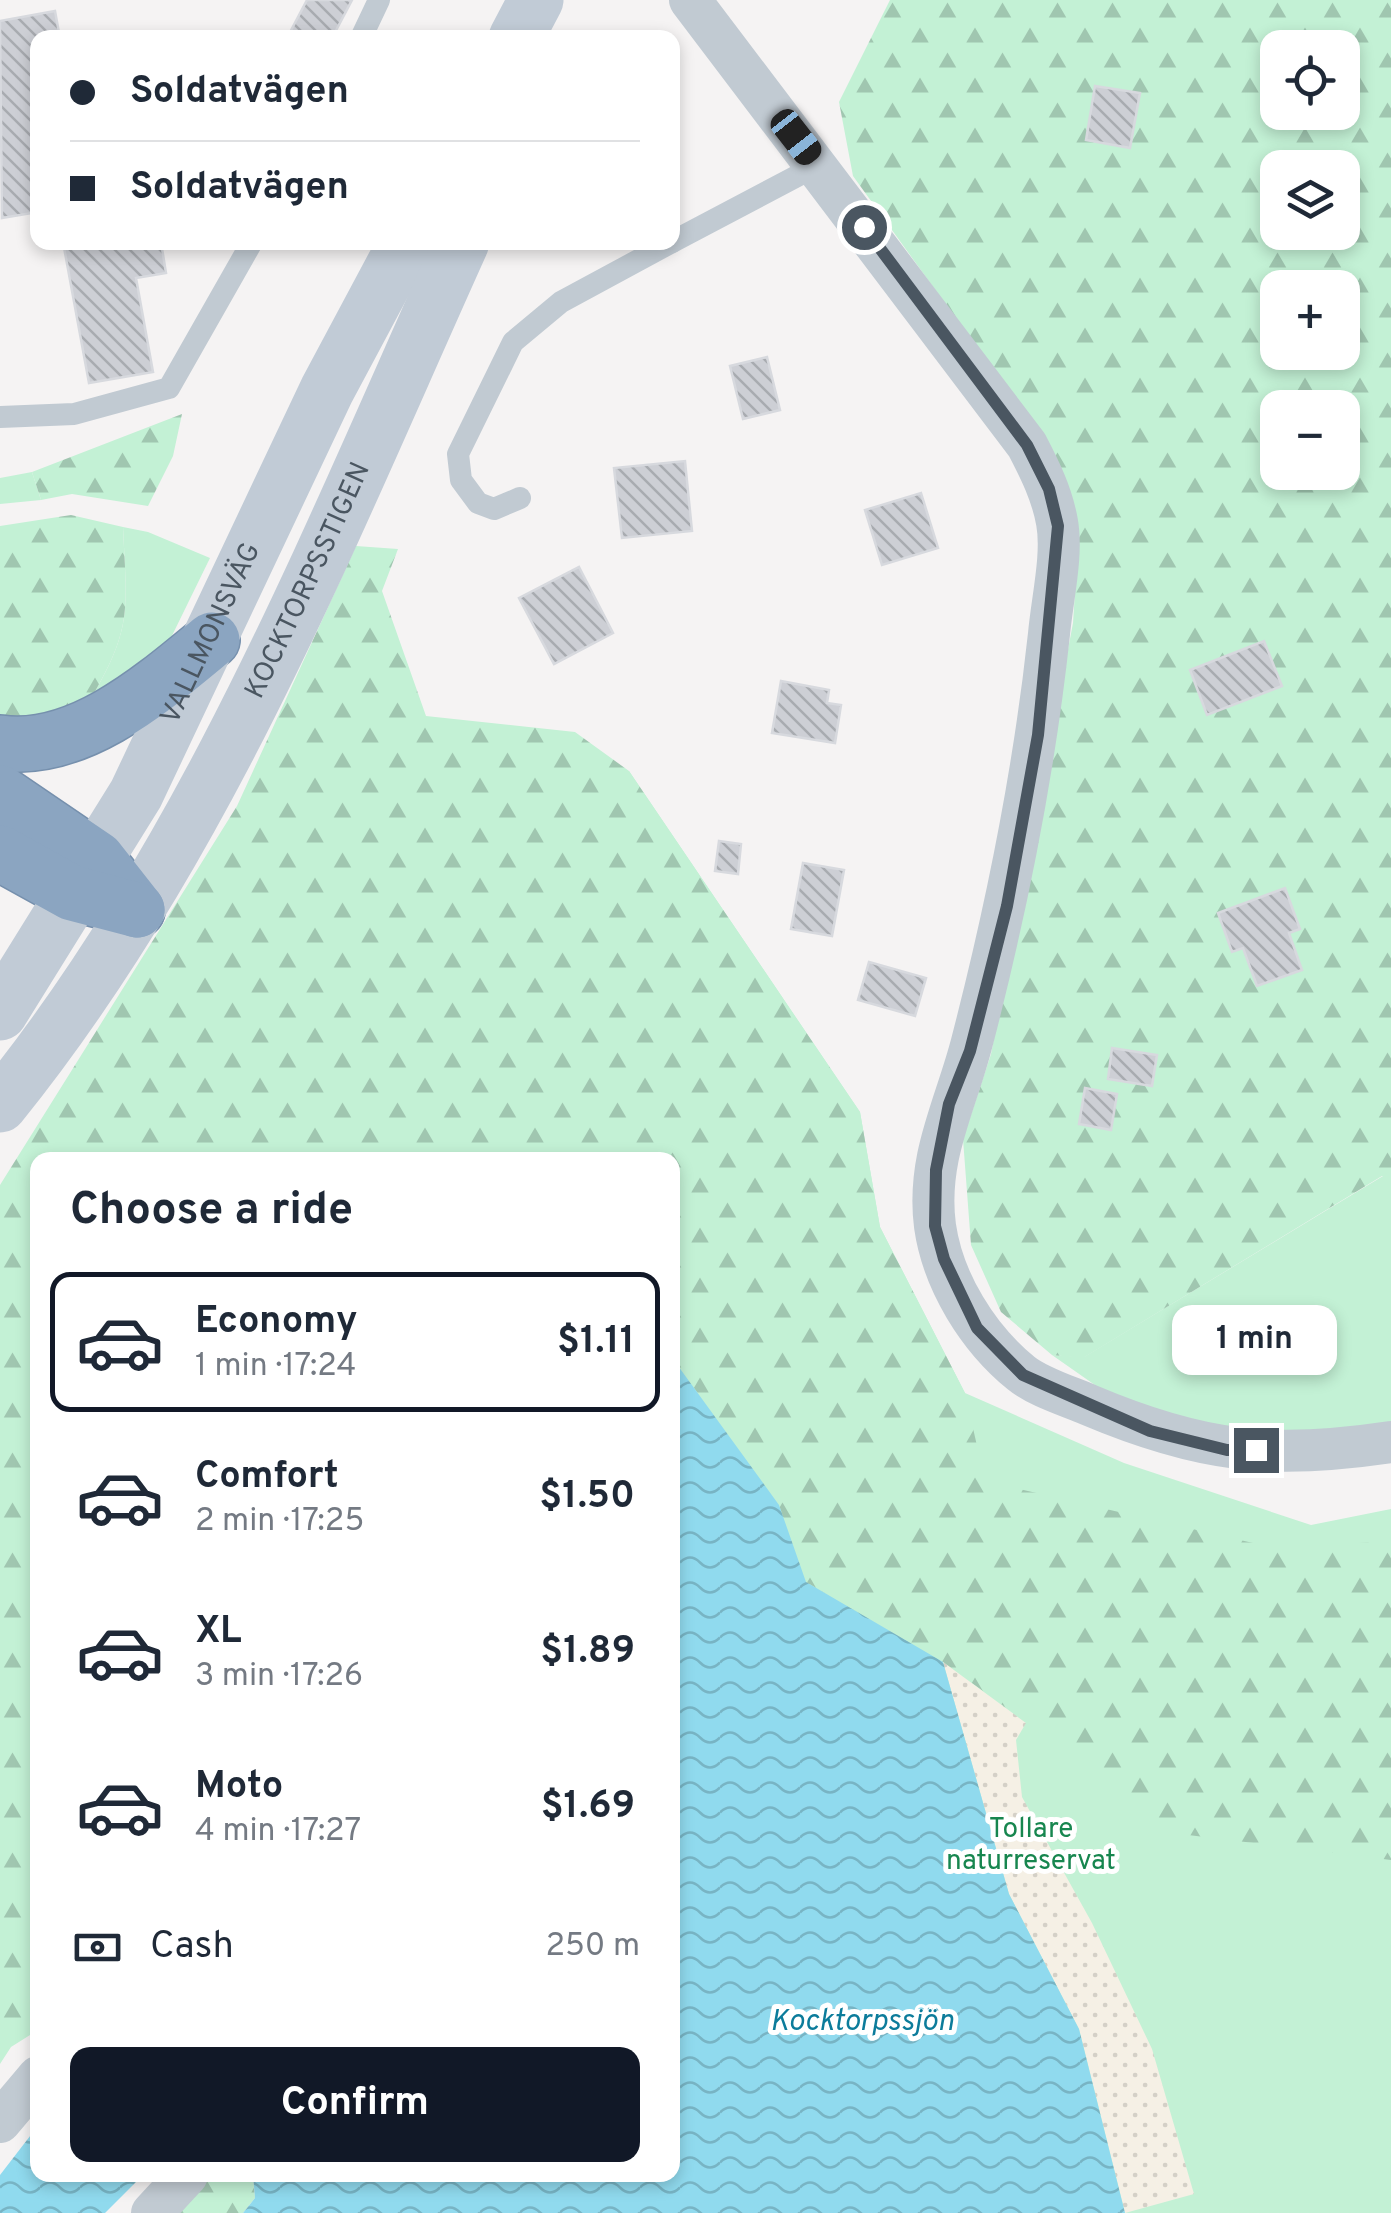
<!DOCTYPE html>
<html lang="en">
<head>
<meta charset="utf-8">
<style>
	body { margin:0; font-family:Overpass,sans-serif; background:#f2f2f3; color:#1f2937; height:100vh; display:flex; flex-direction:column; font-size:38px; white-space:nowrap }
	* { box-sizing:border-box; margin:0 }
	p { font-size:32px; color:#747a83 }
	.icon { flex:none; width:55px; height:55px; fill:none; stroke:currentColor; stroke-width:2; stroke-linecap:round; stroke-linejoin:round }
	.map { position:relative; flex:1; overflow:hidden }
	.side { position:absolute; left:30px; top:1152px; width:650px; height:1030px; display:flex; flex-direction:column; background:#fff; border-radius:20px; box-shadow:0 5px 15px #0003 }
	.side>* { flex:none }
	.guide { position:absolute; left:30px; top:30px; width:650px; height:220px; border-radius:20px; box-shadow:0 5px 15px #0003; display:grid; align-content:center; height:220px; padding:0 40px; background:#fff }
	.controls { position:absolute; left:1260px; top:30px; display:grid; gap:20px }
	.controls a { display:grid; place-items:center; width:100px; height:100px; border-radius:20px; background:#fff; box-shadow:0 5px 15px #0003; font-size:50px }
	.end { position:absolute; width:45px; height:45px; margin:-22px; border:12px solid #4a5661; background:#fff; box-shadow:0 0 0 5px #fff }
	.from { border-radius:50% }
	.bubble { position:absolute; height:70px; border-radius:20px; background:#fff; box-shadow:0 5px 15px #0003; font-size:32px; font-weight:700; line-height:70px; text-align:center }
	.car { position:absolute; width:30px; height:60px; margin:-30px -15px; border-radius:12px; box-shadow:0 0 8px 2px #0007; background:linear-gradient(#222 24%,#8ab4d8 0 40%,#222 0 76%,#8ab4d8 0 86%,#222 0) }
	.guide b { display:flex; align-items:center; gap:35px; height:95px; font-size:38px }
	.guide b+b { border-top:2px solid #e0e1e3 }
	.guide i { width:25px; height:25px; background:#1f2937 }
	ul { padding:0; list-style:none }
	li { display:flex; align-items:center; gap:30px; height:140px; margin:0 20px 15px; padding:0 20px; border:5px solid transparent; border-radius:20px }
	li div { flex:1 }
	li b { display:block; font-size:38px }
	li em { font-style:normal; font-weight:700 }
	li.on { border-color:#111827 }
	li>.icon { width:90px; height:90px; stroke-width:1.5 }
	h2 { padding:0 40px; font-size:45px; line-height:120px }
	.pay { display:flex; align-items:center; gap:25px; height:110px; padding:0 40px; font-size:38px }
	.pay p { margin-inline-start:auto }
	.primary-button { display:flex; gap:20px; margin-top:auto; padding:20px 40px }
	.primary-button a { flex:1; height:115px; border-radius:20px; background:#111827; color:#fff; font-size:40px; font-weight:700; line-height:115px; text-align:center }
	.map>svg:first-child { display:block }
	.green { fill:#c3f1d5 }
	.forest { fill:url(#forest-firs); fill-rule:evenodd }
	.sand { fill:url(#sand-dots) }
	.water { fill:url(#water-waves) }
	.building { fill:url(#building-back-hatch); stroke:#d7d9de; stroke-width:2.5 }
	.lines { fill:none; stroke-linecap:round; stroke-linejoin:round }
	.motorway-casing { stroke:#7690ad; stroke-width:58 }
	.service { stroke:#c1cad2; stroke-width:22 }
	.minor { stroke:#c1cad2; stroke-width:42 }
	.secondary { stroke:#c1cbd6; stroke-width:55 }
	.motorway { stroke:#8ba5c1; stroke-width:55 }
	.route { stroke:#4a5661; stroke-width:12 }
	.labels { text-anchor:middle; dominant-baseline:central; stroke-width:10; stroke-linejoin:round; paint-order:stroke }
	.street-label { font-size:28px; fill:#4a5661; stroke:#fff }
	.park-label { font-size:28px; fill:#17864f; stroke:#fff }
	.water-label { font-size:30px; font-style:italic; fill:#0c7c9b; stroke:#fff }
</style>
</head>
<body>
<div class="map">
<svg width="1391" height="2213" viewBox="0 0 1391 2213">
	<defs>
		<pattern id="forest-firs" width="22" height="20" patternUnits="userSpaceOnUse" patternTransform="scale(2.5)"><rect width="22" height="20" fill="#c3f1d5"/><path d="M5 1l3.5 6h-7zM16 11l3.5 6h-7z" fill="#a0c6b0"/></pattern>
		<pattern id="sand-dots" width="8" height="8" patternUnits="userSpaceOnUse" patternTransform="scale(2.5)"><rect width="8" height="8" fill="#f5f0e5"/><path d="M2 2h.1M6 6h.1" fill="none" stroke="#d4d0c7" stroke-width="1.8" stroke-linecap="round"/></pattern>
		<pattern id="water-waves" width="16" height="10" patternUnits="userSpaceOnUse" patternTransform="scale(2.5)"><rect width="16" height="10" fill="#90daee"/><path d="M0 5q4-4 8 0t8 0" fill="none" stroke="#78b4c4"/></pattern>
		<pattern id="building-back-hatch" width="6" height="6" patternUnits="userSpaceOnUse" patternTransform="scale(2.5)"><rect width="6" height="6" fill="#cdcfd5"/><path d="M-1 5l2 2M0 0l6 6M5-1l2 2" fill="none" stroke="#a8abb0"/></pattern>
	</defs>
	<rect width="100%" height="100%" fill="#f5f3f3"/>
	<!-- green -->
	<g class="green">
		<path d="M32,472L41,500L0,504V478Z"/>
		<path d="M123,527L148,532L210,558L164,652L88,704C133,628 127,612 123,527Z"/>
		<path d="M629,771L860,1112L880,1227L965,1393L1124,1463L1311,1525L1391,1509V2213H329L672,2175V1160H145Z"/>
		<path d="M1383,1176H1391V1425L1228,1439L1102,1390L1052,1355L1084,1357Z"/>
	</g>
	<!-- forest -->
	<g class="forest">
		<path d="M890,0H1391V1176H1382L1083,1358L1052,1355L1001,1312L971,1245L963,1139L991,1054L1073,623L1079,529L1053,453L853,176L839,102ZM1278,48H1342V112H1278ZM1278,168H1342V232H1278ZM1278,288H1342V352H1278ZM1278,408H1342V472H1278Z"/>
		<path d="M182,414L173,456L148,506L72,494L41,500L32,472Z"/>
		<path d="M71,515L123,527C127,612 133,628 88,704L0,728V526Z"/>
		<path d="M356,546L398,549L382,591L426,716L575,732L629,771L860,1112L880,1227L965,1393L985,1481L1266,1546L1391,1542V1860L1180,1834L943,1662L806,1582L779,1505L673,1359L672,1160H38V2030L11,2047L0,2064V1185L237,806Z"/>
		<path d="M201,2175H253L255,2198L243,2213H168Z"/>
	</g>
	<!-- sand -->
	<path class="sand" d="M943,1662L1026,1723L1016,1740L1022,1797L1092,1923L1152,2049L1194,2194L1125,2213L1079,2029L1009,1894Z"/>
	<!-- water -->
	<g class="water">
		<path d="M673,1359L779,1505L806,1582L943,1662L1009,1894L1079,2029L1125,2213H243L255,2198L253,2175H672Z"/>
		<path d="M37,2127L38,2175H143L105,2213H0V2175Z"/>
	</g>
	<!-- building -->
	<g class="building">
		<path d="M307,0H352L332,38H287Z"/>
		<path d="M55,11L60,38H38V212L2,218L0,21Z"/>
		<path d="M1095,86L1140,93L1130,148L1086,140Z"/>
		<path d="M63,242H161L166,273L136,278L153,372L89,383Z"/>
		<path d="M767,357L780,410L743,419L730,366Z"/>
		<path d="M685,461L692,531L622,538L614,468Z"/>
		<path d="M921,493L938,548L882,565L865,510Z"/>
		<path d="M579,567L613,633L554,664L519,598Z"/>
		<path d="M1264,641L1282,686L1207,715L1190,670Z"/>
		<path d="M781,681L829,690L827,703L841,705L835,743L772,733Z"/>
		<path d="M719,841L741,844L738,874L715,871Z"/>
		<path d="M803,863L844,870L832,936L791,929Z"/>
		<path d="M1285,888L1300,929L1289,933L1302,970L1257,986L1243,948L1232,952L1218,913Z"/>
		<path d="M869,962L926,978L915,1016L858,1000Z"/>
		<path d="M1112,1048L1157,1055L1152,1086L1108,1079Z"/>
		<path d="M1085,1088L1117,1094L1111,1130L1079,1124Z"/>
	</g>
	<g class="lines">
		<defs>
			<g id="motorway">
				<path d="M0,743C79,754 155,687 212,640"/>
				<path d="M0,793L97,859L137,910"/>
				<path d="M0,853L72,893L137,910"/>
			</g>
		</defs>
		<!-- motorway casing -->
		<use href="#motorway" class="motorway-casing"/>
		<!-- service -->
		<g class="service">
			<path d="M361,38L379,0"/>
			<path d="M672,242L818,165"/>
			<path d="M0,417L74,414L169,388L252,242"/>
			<path d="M520,498L494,509L478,503L461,480L458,454L513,342L561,302L672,242"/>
		</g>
		<!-- minor -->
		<g class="minor">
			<path d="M690,0L1027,445C1040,470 1052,494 1057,522C1063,555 1052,600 1049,634C1034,773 1007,907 972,1042C956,1105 926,1157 935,1226C943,1282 978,1338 1021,1373C1038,1387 1068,1396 1089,1405C1200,1452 1271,1460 1391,1442"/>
			<path d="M0,2122L38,2077"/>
			<path d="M152,2213L187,2175"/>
		</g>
		<!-- secondary -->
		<g class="secondary">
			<path d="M516,38L536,0"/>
			<path id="s1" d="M0,1013L136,794L327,390L406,242"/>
			<path id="s2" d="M0,1105C206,850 328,539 462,242"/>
		</g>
		<!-- motorway -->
		<use href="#motorway" class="motorway"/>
	</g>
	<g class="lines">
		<!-- route -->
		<path class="route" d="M864,227L1027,445L1049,489L1058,526L1038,735L1007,906L970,1051L949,1104L936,1170L935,1226L944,1259L977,1328L1023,1375L1150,1431L1227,1450H1256"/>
	</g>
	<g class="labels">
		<!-- street labels -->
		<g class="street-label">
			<text stroke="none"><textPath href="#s2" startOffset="610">KOCKTORPSSTIGEN</textPath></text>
			<text stroke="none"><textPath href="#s1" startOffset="435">VALLMONSVÄG</textPath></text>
		</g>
		<!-- park labels -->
		<g class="park-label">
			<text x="1031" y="1830">Tollare<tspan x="1031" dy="32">naturreservat</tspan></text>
		</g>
		<!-- water labels -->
		<g class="water-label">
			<text x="862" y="2022">Kocktorpssjön</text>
		</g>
	</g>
</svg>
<div class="controls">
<a><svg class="icon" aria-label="locate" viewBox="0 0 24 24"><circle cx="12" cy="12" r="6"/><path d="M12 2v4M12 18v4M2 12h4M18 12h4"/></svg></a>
<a><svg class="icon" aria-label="layers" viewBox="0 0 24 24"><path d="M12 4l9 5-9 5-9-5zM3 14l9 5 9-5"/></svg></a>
<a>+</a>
<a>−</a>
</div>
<i class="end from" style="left:864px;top:227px"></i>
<i class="end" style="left:1256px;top:1450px"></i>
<div class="bubble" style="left:1172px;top:1305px;width:165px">1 min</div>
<i class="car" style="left:796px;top:137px;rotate:142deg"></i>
<div class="guide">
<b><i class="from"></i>Soldatvägen</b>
<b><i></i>Soldatvägen</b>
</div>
<section class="side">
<h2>Choose a ride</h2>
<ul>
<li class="on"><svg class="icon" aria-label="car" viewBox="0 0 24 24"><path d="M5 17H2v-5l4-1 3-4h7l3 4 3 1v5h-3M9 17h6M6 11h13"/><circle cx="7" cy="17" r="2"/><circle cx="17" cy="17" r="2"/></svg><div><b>Economy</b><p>1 min · 17:24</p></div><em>$1.11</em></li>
<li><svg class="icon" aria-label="car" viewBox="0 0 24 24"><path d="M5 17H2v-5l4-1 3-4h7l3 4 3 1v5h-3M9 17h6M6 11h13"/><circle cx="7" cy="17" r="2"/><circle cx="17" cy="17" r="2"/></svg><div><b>Comfort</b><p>2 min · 17:25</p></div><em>$1.50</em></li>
<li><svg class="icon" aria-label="car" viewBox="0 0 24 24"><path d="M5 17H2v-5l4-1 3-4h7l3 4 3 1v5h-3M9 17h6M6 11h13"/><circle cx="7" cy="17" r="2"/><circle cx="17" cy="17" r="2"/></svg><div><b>XL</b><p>3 min · 17:26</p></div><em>$1.89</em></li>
<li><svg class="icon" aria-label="car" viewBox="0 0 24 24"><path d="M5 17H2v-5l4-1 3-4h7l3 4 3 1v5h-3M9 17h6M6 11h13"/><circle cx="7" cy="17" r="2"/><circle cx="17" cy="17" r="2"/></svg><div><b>Moto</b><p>4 min · 17:27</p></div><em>$1.69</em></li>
</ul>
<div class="pay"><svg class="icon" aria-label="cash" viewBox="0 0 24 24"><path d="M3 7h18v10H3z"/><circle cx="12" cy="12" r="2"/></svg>Cash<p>250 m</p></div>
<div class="primary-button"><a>Confirm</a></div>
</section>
</div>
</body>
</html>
